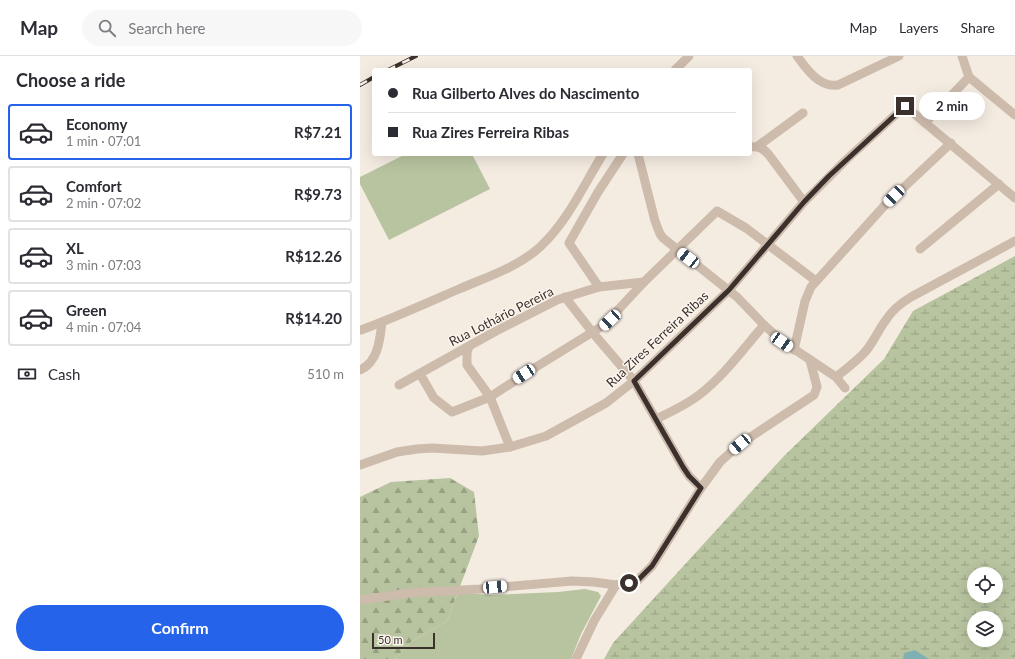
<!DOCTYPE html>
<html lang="en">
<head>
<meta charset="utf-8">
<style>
	body { margin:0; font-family:Lato,sans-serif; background:#f7f7f7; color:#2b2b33; height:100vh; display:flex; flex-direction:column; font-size:15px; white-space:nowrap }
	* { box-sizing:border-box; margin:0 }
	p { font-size:13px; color:#7c7c81 }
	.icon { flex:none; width:22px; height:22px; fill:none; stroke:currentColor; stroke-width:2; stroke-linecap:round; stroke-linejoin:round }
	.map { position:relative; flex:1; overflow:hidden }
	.side { display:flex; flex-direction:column; background:#fff; width:360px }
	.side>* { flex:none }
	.top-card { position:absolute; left:12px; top:12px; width:380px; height:88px; border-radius:4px; box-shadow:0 4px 16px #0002; display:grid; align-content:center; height:88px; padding:0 16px; background:#fff }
	.controls { position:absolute; left:607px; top:511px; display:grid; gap:8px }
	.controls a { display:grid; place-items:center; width:36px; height:36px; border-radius:50%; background:#fff; box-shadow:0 4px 16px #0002; font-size:20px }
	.scale { position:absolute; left:12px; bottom:10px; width:63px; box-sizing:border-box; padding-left:4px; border:2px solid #3b302b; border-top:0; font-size:11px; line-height:14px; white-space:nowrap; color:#3b302b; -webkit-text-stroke:3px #fbf5ee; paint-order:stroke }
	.end { position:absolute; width:18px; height:18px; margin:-9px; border:5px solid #3b302b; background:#fff; box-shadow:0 0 0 2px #fff }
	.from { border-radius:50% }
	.bubble { position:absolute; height:28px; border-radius:14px; background:#fff; box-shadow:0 4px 16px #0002; font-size:13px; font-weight:700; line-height:28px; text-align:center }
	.car { position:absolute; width:12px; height:24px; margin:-12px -6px; border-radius:5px; box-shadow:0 0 3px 1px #0007; background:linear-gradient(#fff 24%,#345 0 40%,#fff 0 76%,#345 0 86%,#fff 0) }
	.top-card b { display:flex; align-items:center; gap:14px; height:38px; font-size:15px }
	.top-card b+b { border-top:1px solid #e1e1e2 }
	.top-card i { width:10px; height:10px; background:#2b2b33 }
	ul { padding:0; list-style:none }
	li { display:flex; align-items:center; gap:12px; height:56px; margin:0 8px 6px; padding:0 8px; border:2px solid #e1e1e2; border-radius:4px }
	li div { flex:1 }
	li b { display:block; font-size:15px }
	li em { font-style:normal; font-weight:700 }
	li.selected { border-color:#2563eb }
	li>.icon { width:36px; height:36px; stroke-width:1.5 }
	h2 { padding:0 16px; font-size:18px; line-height:48px }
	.pay { display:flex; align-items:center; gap:10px; height:44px; padding:0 16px; font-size:15px }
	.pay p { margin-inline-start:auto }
	.action { display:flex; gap:8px; margin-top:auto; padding:8px 16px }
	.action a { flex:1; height:46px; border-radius:24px; background:#2563eb; color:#fff; font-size:16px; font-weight:700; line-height:46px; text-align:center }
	header { display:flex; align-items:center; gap:24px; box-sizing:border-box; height:56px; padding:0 20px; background:#fff; border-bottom:1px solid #e1e1e2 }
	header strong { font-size:19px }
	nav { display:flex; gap:22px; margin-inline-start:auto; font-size:14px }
	.search { width:280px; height:36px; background:#f7f7f7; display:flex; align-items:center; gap:10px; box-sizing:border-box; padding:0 14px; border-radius:22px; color:#7c7c81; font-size:15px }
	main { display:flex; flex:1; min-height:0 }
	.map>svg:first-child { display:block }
	.grass { fill:#b8c4a0 }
	.forest { fill:url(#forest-firs) }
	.wetland { fill:url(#wetland-marsh); fill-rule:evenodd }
	.water { fill:#7fb0b2 }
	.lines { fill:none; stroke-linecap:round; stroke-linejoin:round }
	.minor { stroke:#cdbbac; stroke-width:9 }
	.rail-casing { stroke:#3b302b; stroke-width:4 }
	.rail { stroke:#fbf5ee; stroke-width:2.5; stroke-dasharray:8; stroke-linecap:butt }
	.route { stroke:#3b302b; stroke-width:5 }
	.labels { text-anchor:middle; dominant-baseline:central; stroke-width:3; stroke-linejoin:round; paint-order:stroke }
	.street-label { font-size:13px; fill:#3b302b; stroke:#fbf5ee }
</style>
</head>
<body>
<header>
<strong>Map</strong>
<div class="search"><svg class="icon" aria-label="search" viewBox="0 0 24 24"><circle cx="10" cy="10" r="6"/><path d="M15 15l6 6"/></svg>Search here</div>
<nav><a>Map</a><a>Layers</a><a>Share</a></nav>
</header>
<main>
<section class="side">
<h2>Choose a ride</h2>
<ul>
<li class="selected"><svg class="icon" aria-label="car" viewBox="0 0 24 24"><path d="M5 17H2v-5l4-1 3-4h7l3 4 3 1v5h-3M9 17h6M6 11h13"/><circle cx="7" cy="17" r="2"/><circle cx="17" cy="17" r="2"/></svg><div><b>Economy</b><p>1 min · 07:01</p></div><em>R$7.21</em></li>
<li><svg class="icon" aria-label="car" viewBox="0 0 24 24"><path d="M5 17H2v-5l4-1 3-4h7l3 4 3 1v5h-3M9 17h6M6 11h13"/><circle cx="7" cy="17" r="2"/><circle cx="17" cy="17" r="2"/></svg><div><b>Comfort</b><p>2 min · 07:02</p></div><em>R$9.73</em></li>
<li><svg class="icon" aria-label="car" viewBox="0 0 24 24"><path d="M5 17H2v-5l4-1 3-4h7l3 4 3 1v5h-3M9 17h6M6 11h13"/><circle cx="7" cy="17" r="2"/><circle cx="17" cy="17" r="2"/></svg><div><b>XL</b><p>3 min · 07:03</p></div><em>R$12.26</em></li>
<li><svg class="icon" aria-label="car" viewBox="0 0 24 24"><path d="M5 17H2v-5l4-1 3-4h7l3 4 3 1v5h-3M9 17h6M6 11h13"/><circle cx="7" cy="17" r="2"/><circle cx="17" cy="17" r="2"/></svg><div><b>Green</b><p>4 min · 07:04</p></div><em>R$14.20</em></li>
</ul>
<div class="pay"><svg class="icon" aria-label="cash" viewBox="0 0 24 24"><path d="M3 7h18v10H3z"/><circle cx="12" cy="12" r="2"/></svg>Cash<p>510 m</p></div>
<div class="action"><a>Confirm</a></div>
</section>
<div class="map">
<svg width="655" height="603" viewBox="0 0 655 603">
	<defs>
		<pattern id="forest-firs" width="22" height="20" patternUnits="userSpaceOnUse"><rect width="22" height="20" fill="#b8c4a0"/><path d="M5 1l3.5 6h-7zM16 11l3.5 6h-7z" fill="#97a083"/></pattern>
		<pattern id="wetland-marsh" width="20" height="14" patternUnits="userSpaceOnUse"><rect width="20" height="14" fill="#b8c4a0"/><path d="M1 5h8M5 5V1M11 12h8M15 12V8" fill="none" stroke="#97a083"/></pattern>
	</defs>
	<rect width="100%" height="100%" fill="#f4ebe1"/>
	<!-- grass -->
	<g class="grass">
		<path d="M46,98H112L130,133L29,184L0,128V121Z"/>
		<path d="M225,533L238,536L241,540L221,578L211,603H35L51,586L87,565L98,536L131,539L198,536Z"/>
	</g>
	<!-- forest -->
	<path class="forest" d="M90,422L114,436L119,480L87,565L51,586L35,603H0V441L31,426Z"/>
	<!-- wetland -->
	<path class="wetland" d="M655,200V603H244L253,587L424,400L524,303L553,255ZM614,518H636V540H614ZM614,562H636V584H614Z"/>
	<!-- water -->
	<path class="water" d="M555,594L569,603H543L544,597Z"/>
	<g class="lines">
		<!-- minor -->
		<g class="minor">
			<path d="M437,0C447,14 460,32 478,29L539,0"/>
			<path d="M602,0L609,21L655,59"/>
			<path d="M315,14L329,0"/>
			<path d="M565,67L609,21"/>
			<path d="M398,90L443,57"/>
			<path d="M390,91C399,90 403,92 409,99L444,146"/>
			<path d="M278,98L295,165L300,178L303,182L377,241L404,269L422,285L476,321L485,332"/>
			<path d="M560,193L639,128"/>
			<path d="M239,231L209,187L238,136L263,98"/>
			<path d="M205,241L233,277L274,325L323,411L329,420L341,432"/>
			<path d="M1,274C34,262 67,247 99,233C127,221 158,211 180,191C208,165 223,130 243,98"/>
			<path d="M109,290L107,297V309L130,341L150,391"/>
			<path d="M434,294L445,245L451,231L525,149L591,87"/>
			<path d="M0,314C18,306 20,284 22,266"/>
			<path d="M60,318L74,342L92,356L130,341L176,311L244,269L284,226L357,155L386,172L456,225"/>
			<path d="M476,321C486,313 497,305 505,296C514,286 518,274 526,264C532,254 541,247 551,241L655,185"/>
			<path d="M39,329L136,275L197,244L239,231L284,226"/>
			<path d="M296,363C311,356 326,349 339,339C364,320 383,293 404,269"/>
			<path d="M0,409L37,396L57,393L72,392L122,395L150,391L186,380L246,347L274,325L369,234L444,146L487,103L545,50L655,142"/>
			<path d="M0,544L48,537L120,533L212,525L234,526L256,529L269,527L278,524L292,510L341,432L360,406L380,388L454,339L457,331L450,304"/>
			<path d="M216,603L234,565L256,529"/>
		</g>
		<defs>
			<g id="rail">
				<path d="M28,14L56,0"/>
				<path d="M0,29L14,21"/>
			</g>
		</defs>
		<!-- rail casing -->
		<use href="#rail" class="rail-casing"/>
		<!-- rail -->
		<use href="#rail" class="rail"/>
	</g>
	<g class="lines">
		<!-- route -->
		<path class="route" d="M269,527L278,524L292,510L341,432L329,420L323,411L274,325L369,234L444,146L469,120L545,50"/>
	</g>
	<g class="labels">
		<!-- street labels -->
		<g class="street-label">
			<text transform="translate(141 260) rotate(-27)">Rua Lothário Pereira</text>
			<text transform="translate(297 283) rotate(-43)">Rua Zires Ferreira Ribas</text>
		</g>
	</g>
</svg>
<div class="controls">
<a><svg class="icon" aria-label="locate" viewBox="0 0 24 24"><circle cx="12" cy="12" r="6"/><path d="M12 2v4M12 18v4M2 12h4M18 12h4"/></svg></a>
<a><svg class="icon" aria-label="layers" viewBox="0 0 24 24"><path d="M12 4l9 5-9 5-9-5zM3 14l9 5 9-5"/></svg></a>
</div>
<div class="scale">50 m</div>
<i class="end from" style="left:269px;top:527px"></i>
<i class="end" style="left:545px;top:50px"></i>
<div class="bubble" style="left:559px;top:36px;width:66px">2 min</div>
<i class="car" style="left:534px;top:140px;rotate:225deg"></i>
<i class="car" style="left:328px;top:202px;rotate:308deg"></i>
<i class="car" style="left:250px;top:264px;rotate:227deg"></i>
<i class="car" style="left:422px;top:286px;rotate:124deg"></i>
<i class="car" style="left:164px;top:318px;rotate:237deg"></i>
<i class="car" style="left:380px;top:388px;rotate:230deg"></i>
<i class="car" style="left:135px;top:531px;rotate:85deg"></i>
<div class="top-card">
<b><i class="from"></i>Rua Gilberto Alves do Nascimento</b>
<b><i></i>Rua Zires Ferreira Ribas</b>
</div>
</div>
</main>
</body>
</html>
